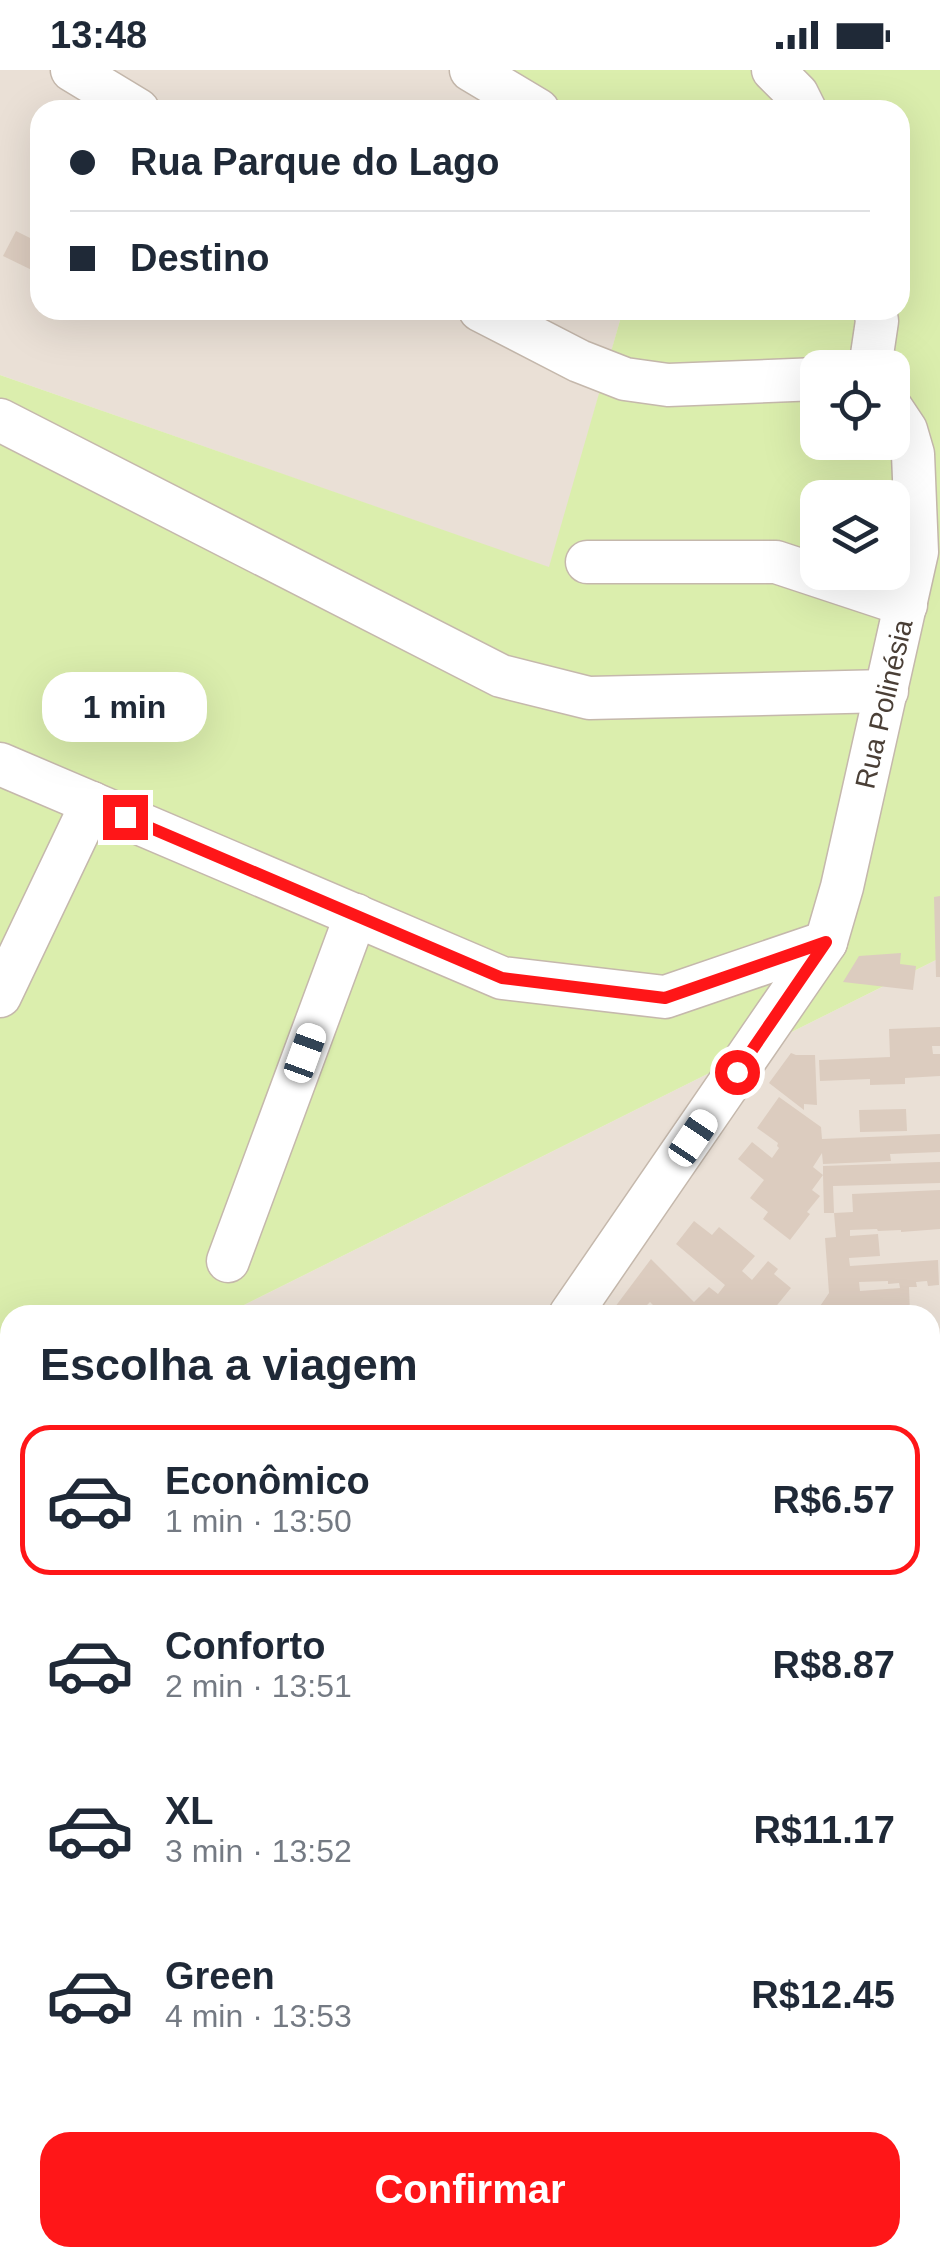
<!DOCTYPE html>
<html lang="pt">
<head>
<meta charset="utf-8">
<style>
	body { margin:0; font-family:Arial,sans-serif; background:#f6f6f7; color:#1f2937; height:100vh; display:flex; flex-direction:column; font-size:38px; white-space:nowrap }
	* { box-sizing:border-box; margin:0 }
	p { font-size:32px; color:#747a83 }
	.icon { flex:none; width:55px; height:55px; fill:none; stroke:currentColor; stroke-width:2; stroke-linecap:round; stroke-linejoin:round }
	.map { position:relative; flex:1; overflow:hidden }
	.sheet { position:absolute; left:0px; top:1235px; width:940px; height:962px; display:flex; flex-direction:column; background:#fff; border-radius:30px 30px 0 0; box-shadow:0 10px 40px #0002 }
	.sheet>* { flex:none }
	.top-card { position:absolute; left:30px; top:30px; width:880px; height:220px; border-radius:30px; box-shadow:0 10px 40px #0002; display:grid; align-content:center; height:220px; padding:0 40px; background:#fff }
	.controls { position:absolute; left:800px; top:280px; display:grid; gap:20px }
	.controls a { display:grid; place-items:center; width:110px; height:110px; border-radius:20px; background:#fff; box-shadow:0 10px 40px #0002; font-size:50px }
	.end { position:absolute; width:45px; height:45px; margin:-22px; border:12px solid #ff1618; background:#fff; box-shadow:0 0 0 5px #fff }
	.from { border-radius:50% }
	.bubble { position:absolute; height:70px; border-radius:30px; background:#fff; box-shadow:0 10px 40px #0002; font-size:32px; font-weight:700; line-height:70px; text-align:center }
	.car { position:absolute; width:30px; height:60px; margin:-30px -15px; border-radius:12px; box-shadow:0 0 8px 2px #0007; background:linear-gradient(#fff 24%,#345 0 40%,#fff 0 76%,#345 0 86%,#fff 0) }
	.top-card b { display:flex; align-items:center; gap:35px; height:95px; font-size:38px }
	.top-card b+b { border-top:2px solid #e0e1e3 }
	.top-card i { width:25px; height:25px; background:#1f2937 }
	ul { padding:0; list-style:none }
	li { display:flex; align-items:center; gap:30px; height:150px; margin:0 20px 15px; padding:0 20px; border:5px solid transparent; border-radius:30px }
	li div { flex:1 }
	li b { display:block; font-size:38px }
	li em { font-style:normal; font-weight:700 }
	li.on { border-color:#ff1618 }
	li>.icon { width:90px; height:90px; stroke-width:1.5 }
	h2 { padding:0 40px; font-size:45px; line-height:120px }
	.action { display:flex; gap:20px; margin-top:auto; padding:20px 40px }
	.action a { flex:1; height:115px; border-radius:30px; background:#ff1618; color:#fff; font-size:40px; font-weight:700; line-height:115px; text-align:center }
	.status { display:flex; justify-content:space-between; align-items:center; height:70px; padding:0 50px; background:#fff; direction:ltr }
	.status svg { height:28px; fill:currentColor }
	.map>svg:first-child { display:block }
	.residential { fill:#eae0d6 }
	.green { fill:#dbeead; fill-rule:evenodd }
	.building { fill:#dcccbf; fill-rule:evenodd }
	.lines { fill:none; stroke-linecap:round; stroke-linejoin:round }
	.minor-casing { stroke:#c5b8ac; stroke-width:45 }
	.minor { stroke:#fff; stroke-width:42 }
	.route { stroke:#ff1618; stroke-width:12 }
	.labels { text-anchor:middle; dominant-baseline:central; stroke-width:10; stroke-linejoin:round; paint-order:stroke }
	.street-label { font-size:28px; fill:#4a3f36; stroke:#fff }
</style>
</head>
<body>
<div class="status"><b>13:48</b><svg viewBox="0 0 49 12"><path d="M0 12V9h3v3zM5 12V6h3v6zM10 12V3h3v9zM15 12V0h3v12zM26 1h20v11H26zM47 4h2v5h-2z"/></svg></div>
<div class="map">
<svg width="940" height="2197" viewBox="0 0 940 2197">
	<rect width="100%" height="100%" fill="#f6efe8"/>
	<!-- residential -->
	<g class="residential">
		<path d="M0,0H692L680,40H40V240H623L550,498L0,305Z"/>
		<path d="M940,888V2197H0V1357L10,1352V2188H930V1245H224Z"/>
	</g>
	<!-- green -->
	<path class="green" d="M465,0H940V888L224,1245H10V1352L0,1357V305L549,497L623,240H900V40H493L463,15ZM818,298H892V372H818ZM818,428H892V502H818Z"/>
	<!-- building -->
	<g class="building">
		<path d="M16,161L40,173V204L3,186Z"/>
		<path d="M940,826V907H936L934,827Z"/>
		<path d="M901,883L900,894L916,896L913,920L843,912L859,886Z"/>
		<path d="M940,957V976H932L933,984H940V1006L905,1008V1014L870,1015V1009L820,1011L819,990L890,987L889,959Z"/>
		<path d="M791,983L796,985H815L817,1035L804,1034V1040L769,1013Z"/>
		<path d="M779,1027L821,1057L822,1069L940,1064V1082L890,1084L891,1091L823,1094L822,1083L813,1097L823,1105V1096L940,1092V1113L833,1116L834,1143H824L823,1105L812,1120L820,1126L807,1142L810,1144L790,1170L763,1149L768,1142L750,1128L764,1110L738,1089L752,1072L772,1088L779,1078L777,1076L778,1073L757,1058Z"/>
		<path d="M906,1039L907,1061L860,1062L859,1040Z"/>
		<path d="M940,1120V1159L901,1162V1160L878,1161L877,1159L850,1160V1166L878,1164L880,1186L849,1188L850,1196L938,1190L939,1215L928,1216L927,1211L916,1212L917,1217H909L910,1245H814L829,1223L825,1168L836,1167L834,1143L853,1142L852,1124ZM888,1211V1214L899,1213L900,1218L860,1221L859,1212Z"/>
		<path d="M694,1151L712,1165L719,1157L755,1186L742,1201L752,1210L768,1191L778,1199L774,1204L791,1218L769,1245H663L650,1232L645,1237L654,1245H609L651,1189L694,1232L709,1217L718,1224L725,1215L676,1174Z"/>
		<path d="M930,1286H940V1323L930,1324Z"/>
		<path d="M940,1596V1624L930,1625V1597Z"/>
		<path d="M930,1679H940V1725L932,1726Z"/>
		<path d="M940,1730V1775L930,1776V1731Z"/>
		<path d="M940,1802V1827L930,1828V1803Z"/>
		<rect x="930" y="2030" width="10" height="56"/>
		<path d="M940,2135V2176L930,2177V2136Z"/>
		<path d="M392,2188H453L437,2197H397Z"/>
		<path d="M640,2188H662L664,2193H671L672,2197H641Z"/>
		<path d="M850,2188H877L878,2197H827V2189Z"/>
	</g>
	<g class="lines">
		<defs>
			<g id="minor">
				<path d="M72,0L138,40"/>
				<path d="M471,0L538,40"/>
				<path d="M773,0L797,24L805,40"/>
				<path d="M480,240L579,291L625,309L668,315L818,309"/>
				<path d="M870,298L877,251L875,240"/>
				<path d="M0,350L501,606L589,628L887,621"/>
				<path d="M587,492H776L906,535"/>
				<path d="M0,694L502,908L665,927L826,872"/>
				<path d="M0,926L92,733"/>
				<path d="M228,1191L356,845"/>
				<path d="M570,1245L826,872L842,817L917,482L913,384L906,360L892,339"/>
				<path d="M930,1545L940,1544"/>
				<path d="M519,2188L524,2197"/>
				<path d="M745,2188L750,2197"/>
			</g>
		</defs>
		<!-- minor casing -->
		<use href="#minor" class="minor-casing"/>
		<!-- minor -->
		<use href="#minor" class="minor"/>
	</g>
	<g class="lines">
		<!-- route -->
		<path class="route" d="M125,747L502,908L665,928L826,872L737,1002"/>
	</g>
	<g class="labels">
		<!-- street labels -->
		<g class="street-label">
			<text transform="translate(884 634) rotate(-77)">Rua Polinésia</text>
		</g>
	</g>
</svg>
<div class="controls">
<a><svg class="icon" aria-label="locate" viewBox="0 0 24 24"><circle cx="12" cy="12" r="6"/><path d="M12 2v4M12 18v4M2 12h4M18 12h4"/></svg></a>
<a><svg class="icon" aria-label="layers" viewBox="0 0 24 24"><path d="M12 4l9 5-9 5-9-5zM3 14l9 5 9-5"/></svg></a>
</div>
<i class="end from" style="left:737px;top:1002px"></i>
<i class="end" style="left:125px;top:747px"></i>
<div class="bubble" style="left:42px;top:602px;width:165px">1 min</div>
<i class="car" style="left:305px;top:983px;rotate:20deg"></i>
<i class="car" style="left:693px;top:1068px;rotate:34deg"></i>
<div class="top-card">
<b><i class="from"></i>Rua Parque do Lago</b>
<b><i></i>Destino</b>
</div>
<section class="sheet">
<h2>Escolha a viagem</h2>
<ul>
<li class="on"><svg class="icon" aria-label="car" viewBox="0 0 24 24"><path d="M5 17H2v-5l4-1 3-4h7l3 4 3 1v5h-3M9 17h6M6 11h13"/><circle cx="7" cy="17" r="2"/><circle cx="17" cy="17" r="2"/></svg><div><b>Econômico</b><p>1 min · 13:50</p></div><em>R$6.57</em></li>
<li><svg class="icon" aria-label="car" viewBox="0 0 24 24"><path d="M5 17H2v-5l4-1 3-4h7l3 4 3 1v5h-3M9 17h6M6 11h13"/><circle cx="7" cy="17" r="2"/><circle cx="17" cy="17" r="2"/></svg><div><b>Conforto</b><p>2 min · 13:51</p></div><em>R$8.87</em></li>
<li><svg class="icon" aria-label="car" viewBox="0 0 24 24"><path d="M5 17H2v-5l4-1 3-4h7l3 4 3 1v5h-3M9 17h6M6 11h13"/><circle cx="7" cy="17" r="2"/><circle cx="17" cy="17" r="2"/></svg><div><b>XL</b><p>3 min · 13:52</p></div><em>R$11.17</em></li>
<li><svg class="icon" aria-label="car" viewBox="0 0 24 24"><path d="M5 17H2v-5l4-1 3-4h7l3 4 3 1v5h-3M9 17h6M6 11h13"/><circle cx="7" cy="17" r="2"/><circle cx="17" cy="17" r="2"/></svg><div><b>Green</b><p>4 min · 13:53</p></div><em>R$12.45</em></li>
</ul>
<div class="action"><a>Confirmar</a></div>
</section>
</div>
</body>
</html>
